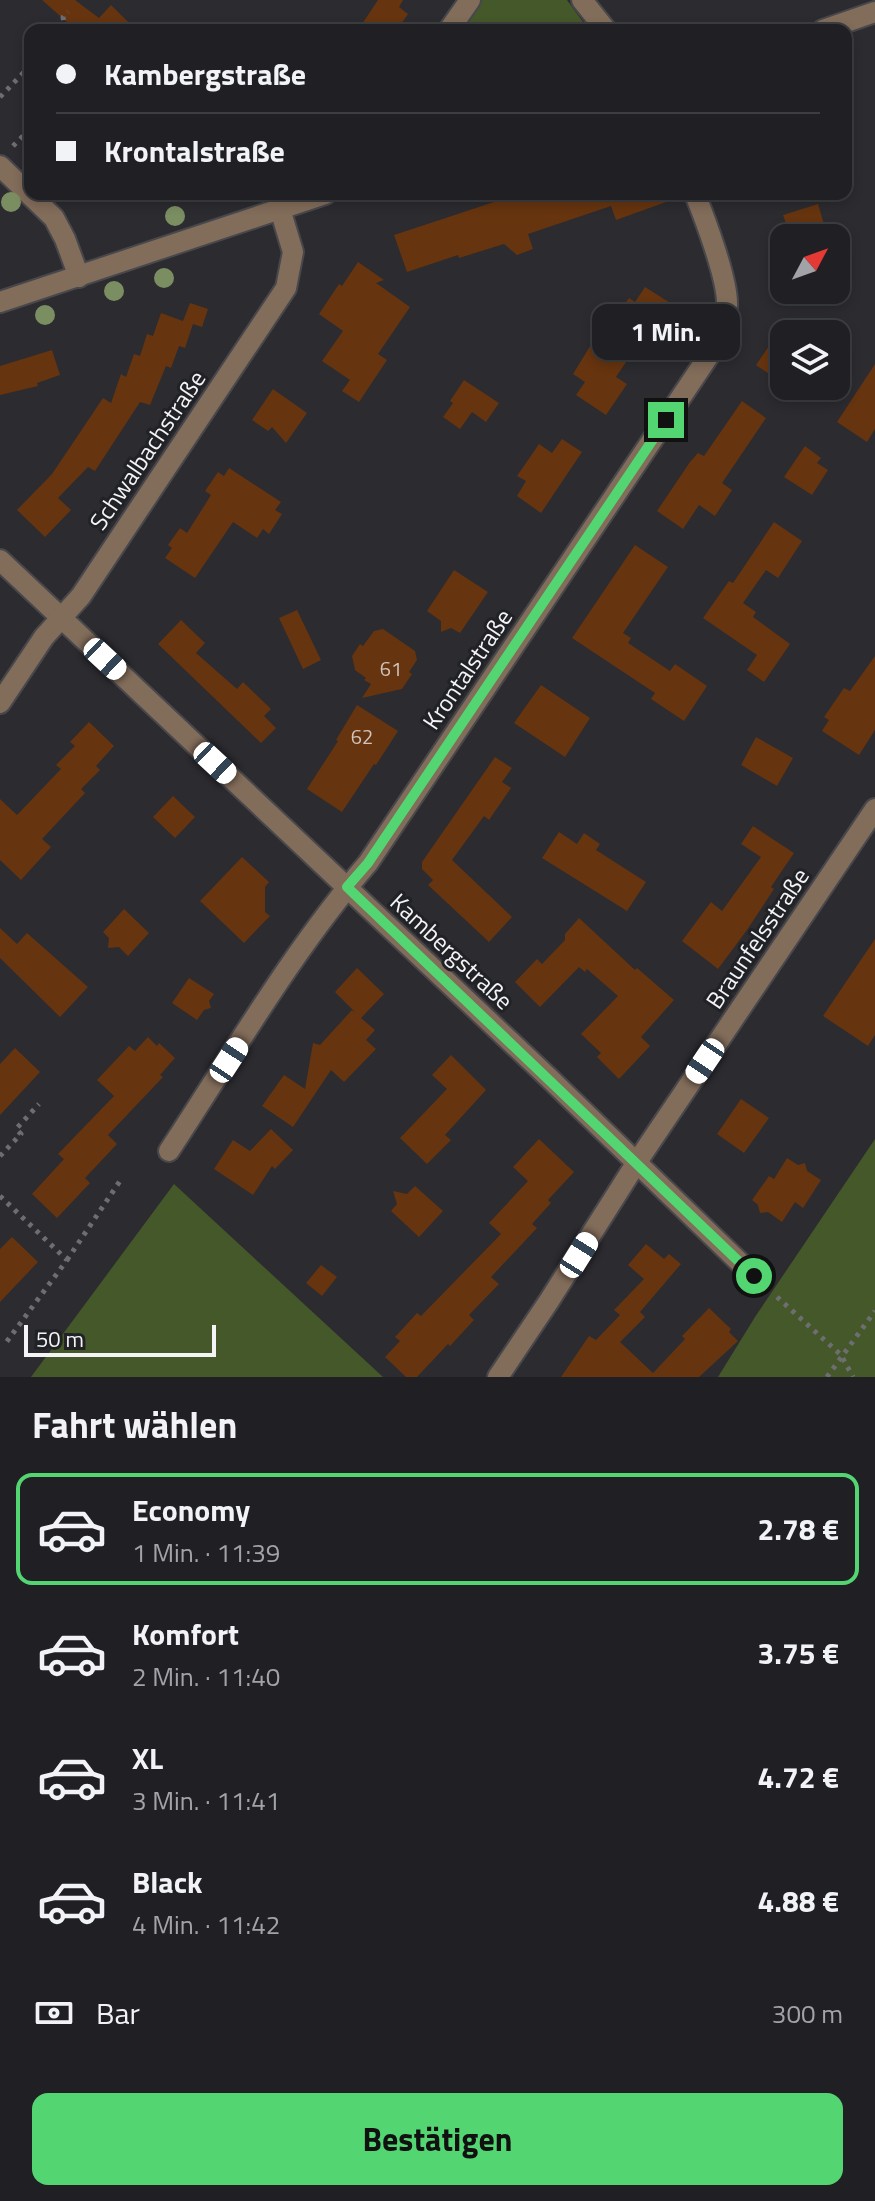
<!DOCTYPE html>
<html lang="de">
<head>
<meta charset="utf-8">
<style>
	body { margin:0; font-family:"Titillium Web",sans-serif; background:#2d2d31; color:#f1f3f6; height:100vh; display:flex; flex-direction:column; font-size:30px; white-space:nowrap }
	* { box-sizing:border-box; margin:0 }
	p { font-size:26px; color:#a2a3a6 }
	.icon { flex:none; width:44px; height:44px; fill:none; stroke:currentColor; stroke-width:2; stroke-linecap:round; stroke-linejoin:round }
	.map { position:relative; height:1377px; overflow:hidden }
	.panel { display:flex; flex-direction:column; background:#202024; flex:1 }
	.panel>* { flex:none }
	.hud { position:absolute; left:24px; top:24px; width:828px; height:176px; border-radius:16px; box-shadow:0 4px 12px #0003,0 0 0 2px #3d3e41; display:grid; align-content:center; height:176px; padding:0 32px; background:#202024 }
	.needle { width:52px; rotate:49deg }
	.tools { position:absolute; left:770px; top:224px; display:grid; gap:16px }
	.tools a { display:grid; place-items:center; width:80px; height:80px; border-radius:16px; background:#202024; box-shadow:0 4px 12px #0003,0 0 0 2px #3d3e41; font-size:40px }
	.scale { position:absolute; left:24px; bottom:20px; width:192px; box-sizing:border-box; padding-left:8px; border:4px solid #f4f4f7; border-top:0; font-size:22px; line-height:28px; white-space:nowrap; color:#f4f4f7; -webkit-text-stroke:6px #212226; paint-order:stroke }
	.end { position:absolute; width:36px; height:36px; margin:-18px; border:10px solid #53d672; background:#111; box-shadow:0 0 0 4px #111 }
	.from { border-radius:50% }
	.bubble { position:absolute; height:56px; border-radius:16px; background:#202024; box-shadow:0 4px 12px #0003,0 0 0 2px #3d3e41; font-size:26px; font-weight:700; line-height:56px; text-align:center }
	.car { position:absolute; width:24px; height:48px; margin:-24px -12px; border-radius:10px; box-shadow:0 0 6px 2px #0007; background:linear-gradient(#fff 24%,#345 0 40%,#fff 0 76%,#345 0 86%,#fff 0) }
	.hud b { display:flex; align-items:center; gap:28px; height:76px; font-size:30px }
	.hud b+b { border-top:2px solid #3d3e41 }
	.hud i { width:20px; height:20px; background:#f1f3f6 }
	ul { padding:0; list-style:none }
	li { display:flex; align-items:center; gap:24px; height:112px; margin:0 16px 12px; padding:0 16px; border:4px solid transparent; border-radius:16px }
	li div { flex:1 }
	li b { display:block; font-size:30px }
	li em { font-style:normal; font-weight:700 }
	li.on { border-color:#53d672 }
	li>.icon { width:72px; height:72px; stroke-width:1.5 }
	h2 { padding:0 32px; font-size:36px; line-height:96px }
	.pay { display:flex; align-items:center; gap:20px; height:88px; padding:0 32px; font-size:30px }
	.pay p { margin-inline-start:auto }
	.cta { display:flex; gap:16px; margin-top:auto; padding:16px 32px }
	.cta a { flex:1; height:92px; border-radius:16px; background:#53d672; color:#111; font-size:32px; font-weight:700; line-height:92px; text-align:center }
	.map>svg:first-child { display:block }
	.green { fill:#455829 }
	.building { fill:#66340f }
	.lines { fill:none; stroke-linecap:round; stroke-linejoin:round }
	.minor-casing { stroke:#47474c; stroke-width:24 }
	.tertiary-casing { stroke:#47474c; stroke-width:24 }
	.path { stroke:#6e6e72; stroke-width:5; stroke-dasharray:4 6; stroke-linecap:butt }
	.minor { stroke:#826c5a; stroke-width:20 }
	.tertiary { stroke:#826c5a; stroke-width:20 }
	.tree { fill:#7a8e62 }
	.route { stroke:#53d672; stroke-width:10 }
	.labels { text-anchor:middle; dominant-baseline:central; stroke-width:6; stroke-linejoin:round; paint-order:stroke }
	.number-label { font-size:20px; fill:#d0c4bd }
	.street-label { font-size:24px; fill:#f4f4f7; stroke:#212226 }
</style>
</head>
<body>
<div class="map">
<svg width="875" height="1377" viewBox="0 0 875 1377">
	<rect width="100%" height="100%" fill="#2b2b30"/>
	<!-- green -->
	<g class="green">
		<path d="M482,0H567L589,30H461Z"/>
		<path d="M875,1139V1377H718L755,1317Z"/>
		<path d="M174,1184L383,1377H31Z"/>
	</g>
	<!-- building -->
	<g class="building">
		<path d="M42,0H75L99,18L111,5L136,30H76Z"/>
		<path d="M378,0H403L399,7L408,14L397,30H358Z"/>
		<path d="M518,194H679L680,197L616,220L611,206L528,234L533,249L517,255L504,244L459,258L458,255L407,272L394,235Z"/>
		<path d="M818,204L828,238H791L783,215Z"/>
		<path d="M358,262L384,280L376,283L410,307L378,354L387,360L359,402L342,391L350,380L322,361L343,331L319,314L339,284L342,286Z"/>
		<path d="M645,287L678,308L667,324L661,320L649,337L644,335L616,377L627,384L606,415L576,395L585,382L573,374L611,312L617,316L629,298L635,302Z"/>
		<path d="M190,303L208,309L202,327L193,324L185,348L179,346L171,368L166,366L150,405L140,402L95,471L88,467L58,498L71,510L45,537L17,510L52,474L103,398L111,403L121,374L126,377L134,354L140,356L147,334L153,336L161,313L183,321Z"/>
		<path d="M784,324V384L756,365Z"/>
		<path d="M52,350L60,375L37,383L38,386L0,395V366Z"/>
		<path d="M875,364V429L867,442L837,422Z"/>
		<path d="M464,380L499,403L486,422L472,412L460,429L443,417L453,403L450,401Z"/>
		<path d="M273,389L307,413L286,443L272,427L268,431L252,420Z"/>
		<path d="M742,401L766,418L722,483L732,490L715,516L699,505L683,529L657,511L690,462L698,453L704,456Z"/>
		<path d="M562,439L582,452L541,513L517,496L526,481L517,476L539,444L552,453Z"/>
		<path d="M805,446L821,458L817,463L828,470L812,495L784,477Z"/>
		<path d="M229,468L281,502L275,510L282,514L269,534L263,529L257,538L233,522L195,578L165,558L172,548L168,545L180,528L187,533L211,495L205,491L218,472L224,476Z"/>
		<path d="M774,522L802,541L778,578L766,570L743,603L756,612L753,617L790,644L764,682L747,670L757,655L703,618L729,581L733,583Z"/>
		<path d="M635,545L668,567L623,633L631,638L628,643L670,671L675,664L707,686L684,721L651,699L655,693L572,638Z"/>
		<path d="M454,570L488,592L460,633L451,628L441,632V621L427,611Z"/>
		<path d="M297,610L321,660L303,669L279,618Z"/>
		<path d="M181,620L205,643L196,653L237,689L243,682L271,709L264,716L276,728L261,743L158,644Z"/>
		<path d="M383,629L415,651L417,660L409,672L412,674L402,689L362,698L371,684L364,680L366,678L355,670L352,656L360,644L363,646L374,631Z"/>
		<path d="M875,656V730L859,755L822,731L829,720L824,717L844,688L850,691Z"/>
		<path d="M541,685L590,718L565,757L514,723Z"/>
		<path d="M357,705L398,731L376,765L374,764L342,812L307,789L338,741L336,740Z"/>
		<path d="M89,722L114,746L96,766L100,770L81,789L85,793L42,839L51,847L21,880L0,860V799L17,815L61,769L56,765L75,746L70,742Z"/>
		<path d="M756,737L793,758L777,786L741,765Z"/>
		<path d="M495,757L512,768L502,782L511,788L489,820L484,816L452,860L512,917L489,942L428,885L433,880L422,869V862Z"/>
		<path d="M173,796L195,817L175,838L153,817Z"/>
		<path d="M753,826L794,853L771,887L774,889L747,930L718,969L682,941L711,902L722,911L761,857L741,844Z"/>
		<path d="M559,832L577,844L584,833L600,844L596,850L646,882L627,911L542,858Z"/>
		<path d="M242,857L269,882L265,887V912L270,916L244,943L200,901Z"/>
		<path d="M124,909L149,933L128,956L119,947L108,948L109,938L103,932Z"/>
		<path d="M579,918L635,970L637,968L674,1000L641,1037L650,1046L619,1079L597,1057L601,1053L581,1034L618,996L587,969L585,972L579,967L540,1007L515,982L537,959L542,964L565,940V934Z"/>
		<path d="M0,928L17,944L27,933L88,987L60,1017L0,958Z"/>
		<path d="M875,939V1035L868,1046L823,1016Z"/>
		<path d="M357,968L384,994L361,1018L375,1030L366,1040L376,1049L344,1082L331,1070L293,1127L262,1106L284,1075L305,1089L313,1043L320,1045L352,1010L355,1012L335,992Z"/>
		<path d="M189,978L214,994L209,1001L211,1008L204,1010L197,1020L172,1003Z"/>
		<path d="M148,1037L157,1046L159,1043L175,1058L160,1075L163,1077L108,1135L117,1144L85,1178L90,1183L57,1218L32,1194L64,1159L58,1154L114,1096L97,1080L129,1046L135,1051Z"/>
		<path d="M15,1048L40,1072L0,1115V1064Z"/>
		<path d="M451,1055L486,1090L445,1135L451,1140L427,1164L400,1138L447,1089L432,1075Z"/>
		<path d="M741,1099L769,1118L744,1153L717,1134Z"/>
		<path d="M271,1129L293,1150L275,1169L272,1166L253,1195L214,1169L233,1140L250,1151Z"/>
		<path d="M539,1139L574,1172L548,1200L551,1203L532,1224L537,1228L491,1277L499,1284L469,1315L474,1320L450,1346L448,1344L417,1377H406L385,1357L400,1341L395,1337L417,1313L421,1316L501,1234L489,1223L528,1181L513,1167Z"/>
		<path d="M787,1158L798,1165L805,1163L807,1171L821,1180L803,1208L795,1202L782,1222L768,1212L760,1213L758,1205L752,1200L769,1176L774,1179Z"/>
		<path d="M415,1186L443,1211L419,1237L391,1211L397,1204L393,1191L407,1194Z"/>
		<path d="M12,1237L38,1262L0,1302V1249Z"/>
		<path d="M646,1244L664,1259L669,1254L681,1264L640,1312L645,1317L620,1342L653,1373L685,1339L682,1336L709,1308L731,1329L729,1332L738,1341L699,1377H561L589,1336L596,1340L620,1315L614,1310L644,1279L628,1265Z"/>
		<path d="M321,1265L337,1277L322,1296L306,1283Z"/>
	</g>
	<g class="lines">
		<defs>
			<g id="minor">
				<path d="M582,0L606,30"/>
				<path d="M449,30L470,0"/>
				<path d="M0,166L54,218L65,239L79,277"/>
				<path d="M0,560L548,1077L761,1283"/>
				<path d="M0,703L44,637L81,596L286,288L293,252L280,209"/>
				<path d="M169,1151C233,1054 292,951 368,863L714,348C720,335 727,320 727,305C728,280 705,219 695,194"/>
				<path d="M498,1377L549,1301L637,1162L875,809"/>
			</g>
			<g id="tertiary">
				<path d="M823,30L875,12"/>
				<path d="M0,302L325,194"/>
			</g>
		</defs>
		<!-- minor casing -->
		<use href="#minor" class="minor-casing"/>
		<!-- tertiary casing -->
		<use href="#tertiary" class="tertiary-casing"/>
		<!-- path -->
		<g class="path">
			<path d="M65,30L63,17L68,12"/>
			<path d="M0,97L30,66"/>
			<path d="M13,146L30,129"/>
			<path d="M0,1156L21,1134L16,1129L39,1104"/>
			<path d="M0,1196L67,1260L5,1344"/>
			<path d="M67,1260L120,1181"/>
			<path d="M777,1297L841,1355L853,1377"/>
			<path d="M827,1377L875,1311"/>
		</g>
		<!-- minor -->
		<use href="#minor" class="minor"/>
		<!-- tertiary -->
		<use href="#tertiary" class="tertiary"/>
	</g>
	<!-- trees -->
	<g class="tree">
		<circle cx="11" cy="202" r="10"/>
		<circle cx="175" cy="216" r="10"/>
		<circle cx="164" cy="278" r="10"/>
		<circle cx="114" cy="291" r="10"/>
		<circle cx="45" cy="315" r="10"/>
	</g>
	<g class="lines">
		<!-- route -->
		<path class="route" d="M666,420L368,863L347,887L754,1276"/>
	</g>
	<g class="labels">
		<!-- number labels -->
		<g class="number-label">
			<text x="391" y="668">61</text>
			<text x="362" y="736">62</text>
		</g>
		<!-- street labels -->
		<g class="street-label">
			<text transform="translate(147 450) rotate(-56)">Schwalbachstraße</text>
			<text transform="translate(467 669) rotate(-56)">Krontalstraße</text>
			<text transform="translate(757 938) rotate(-56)">Braunfelsstraße</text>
			<text transform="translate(452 951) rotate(43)">Kambergstraße</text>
		</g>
	</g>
</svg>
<div class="tools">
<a><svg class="needle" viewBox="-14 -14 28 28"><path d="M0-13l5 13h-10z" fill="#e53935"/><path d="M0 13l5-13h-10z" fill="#a2a3a6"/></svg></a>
<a><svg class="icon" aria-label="layers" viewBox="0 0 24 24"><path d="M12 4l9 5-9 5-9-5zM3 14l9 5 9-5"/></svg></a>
</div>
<div class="scale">50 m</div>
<i class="end from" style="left:754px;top:1276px"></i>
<i class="end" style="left:666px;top:420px"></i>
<div class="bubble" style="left:592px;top:304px;width:148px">1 Min.</div>
<i class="car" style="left:105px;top:659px;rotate:133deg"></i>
<i class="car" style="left:215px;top:763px;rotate:133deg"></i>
<i class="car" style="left:229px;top:1060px;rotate:33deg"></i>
<i class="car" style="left:705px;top:1061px;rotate:214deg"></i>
<i class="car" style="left:579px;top:1255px;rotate:32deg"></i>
<div class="hud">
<b><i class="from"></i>Kambergstraße</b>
<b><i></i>Krontalstraße</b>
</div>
</div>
<section class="panel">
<h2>Fahrt wählen</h2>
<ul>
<li class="on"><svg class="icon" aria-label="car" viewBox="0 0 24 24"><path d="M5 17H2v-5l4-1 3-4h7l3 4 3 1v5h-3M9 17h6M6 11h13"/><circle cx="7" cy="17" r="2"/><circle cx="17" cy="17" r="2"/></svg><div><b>Economy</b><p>1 Min. · 11:39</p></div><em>2.78 €</em></li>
<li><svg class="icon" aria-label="car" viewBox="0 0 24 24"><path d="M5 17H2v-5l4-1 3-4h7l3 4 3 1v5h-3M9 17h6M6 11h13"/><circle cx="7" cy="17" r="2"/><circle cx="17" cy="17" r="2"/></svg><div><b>Komfort</b><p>2 Min. · 11:40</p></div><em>3.75 €</em></li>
<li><svg class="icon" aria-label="car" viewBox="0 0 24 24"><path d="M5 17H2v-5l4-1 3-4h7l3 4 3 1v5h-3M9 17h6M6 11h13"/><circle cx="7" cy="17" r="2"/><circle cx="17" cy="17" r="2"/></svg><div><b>XL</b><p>3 Min. · 11:41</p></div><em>4.72 €</em></li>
<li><svg class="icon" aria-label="car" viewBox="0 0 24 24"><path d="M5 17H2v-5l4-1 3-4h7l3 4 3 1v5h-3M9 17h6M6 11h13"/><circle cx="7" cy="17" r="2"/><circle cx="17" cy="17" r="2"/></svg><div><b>Black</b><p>4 Min. · 11:42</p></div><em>4.88 €</em></li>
</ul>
<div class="pay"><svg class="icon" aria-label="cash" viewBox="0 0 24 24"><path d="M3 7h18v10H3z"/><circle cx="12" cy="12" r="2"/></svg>Bar<p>300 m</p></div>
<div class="cta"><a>Bestätigen</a></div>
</section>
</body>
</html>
